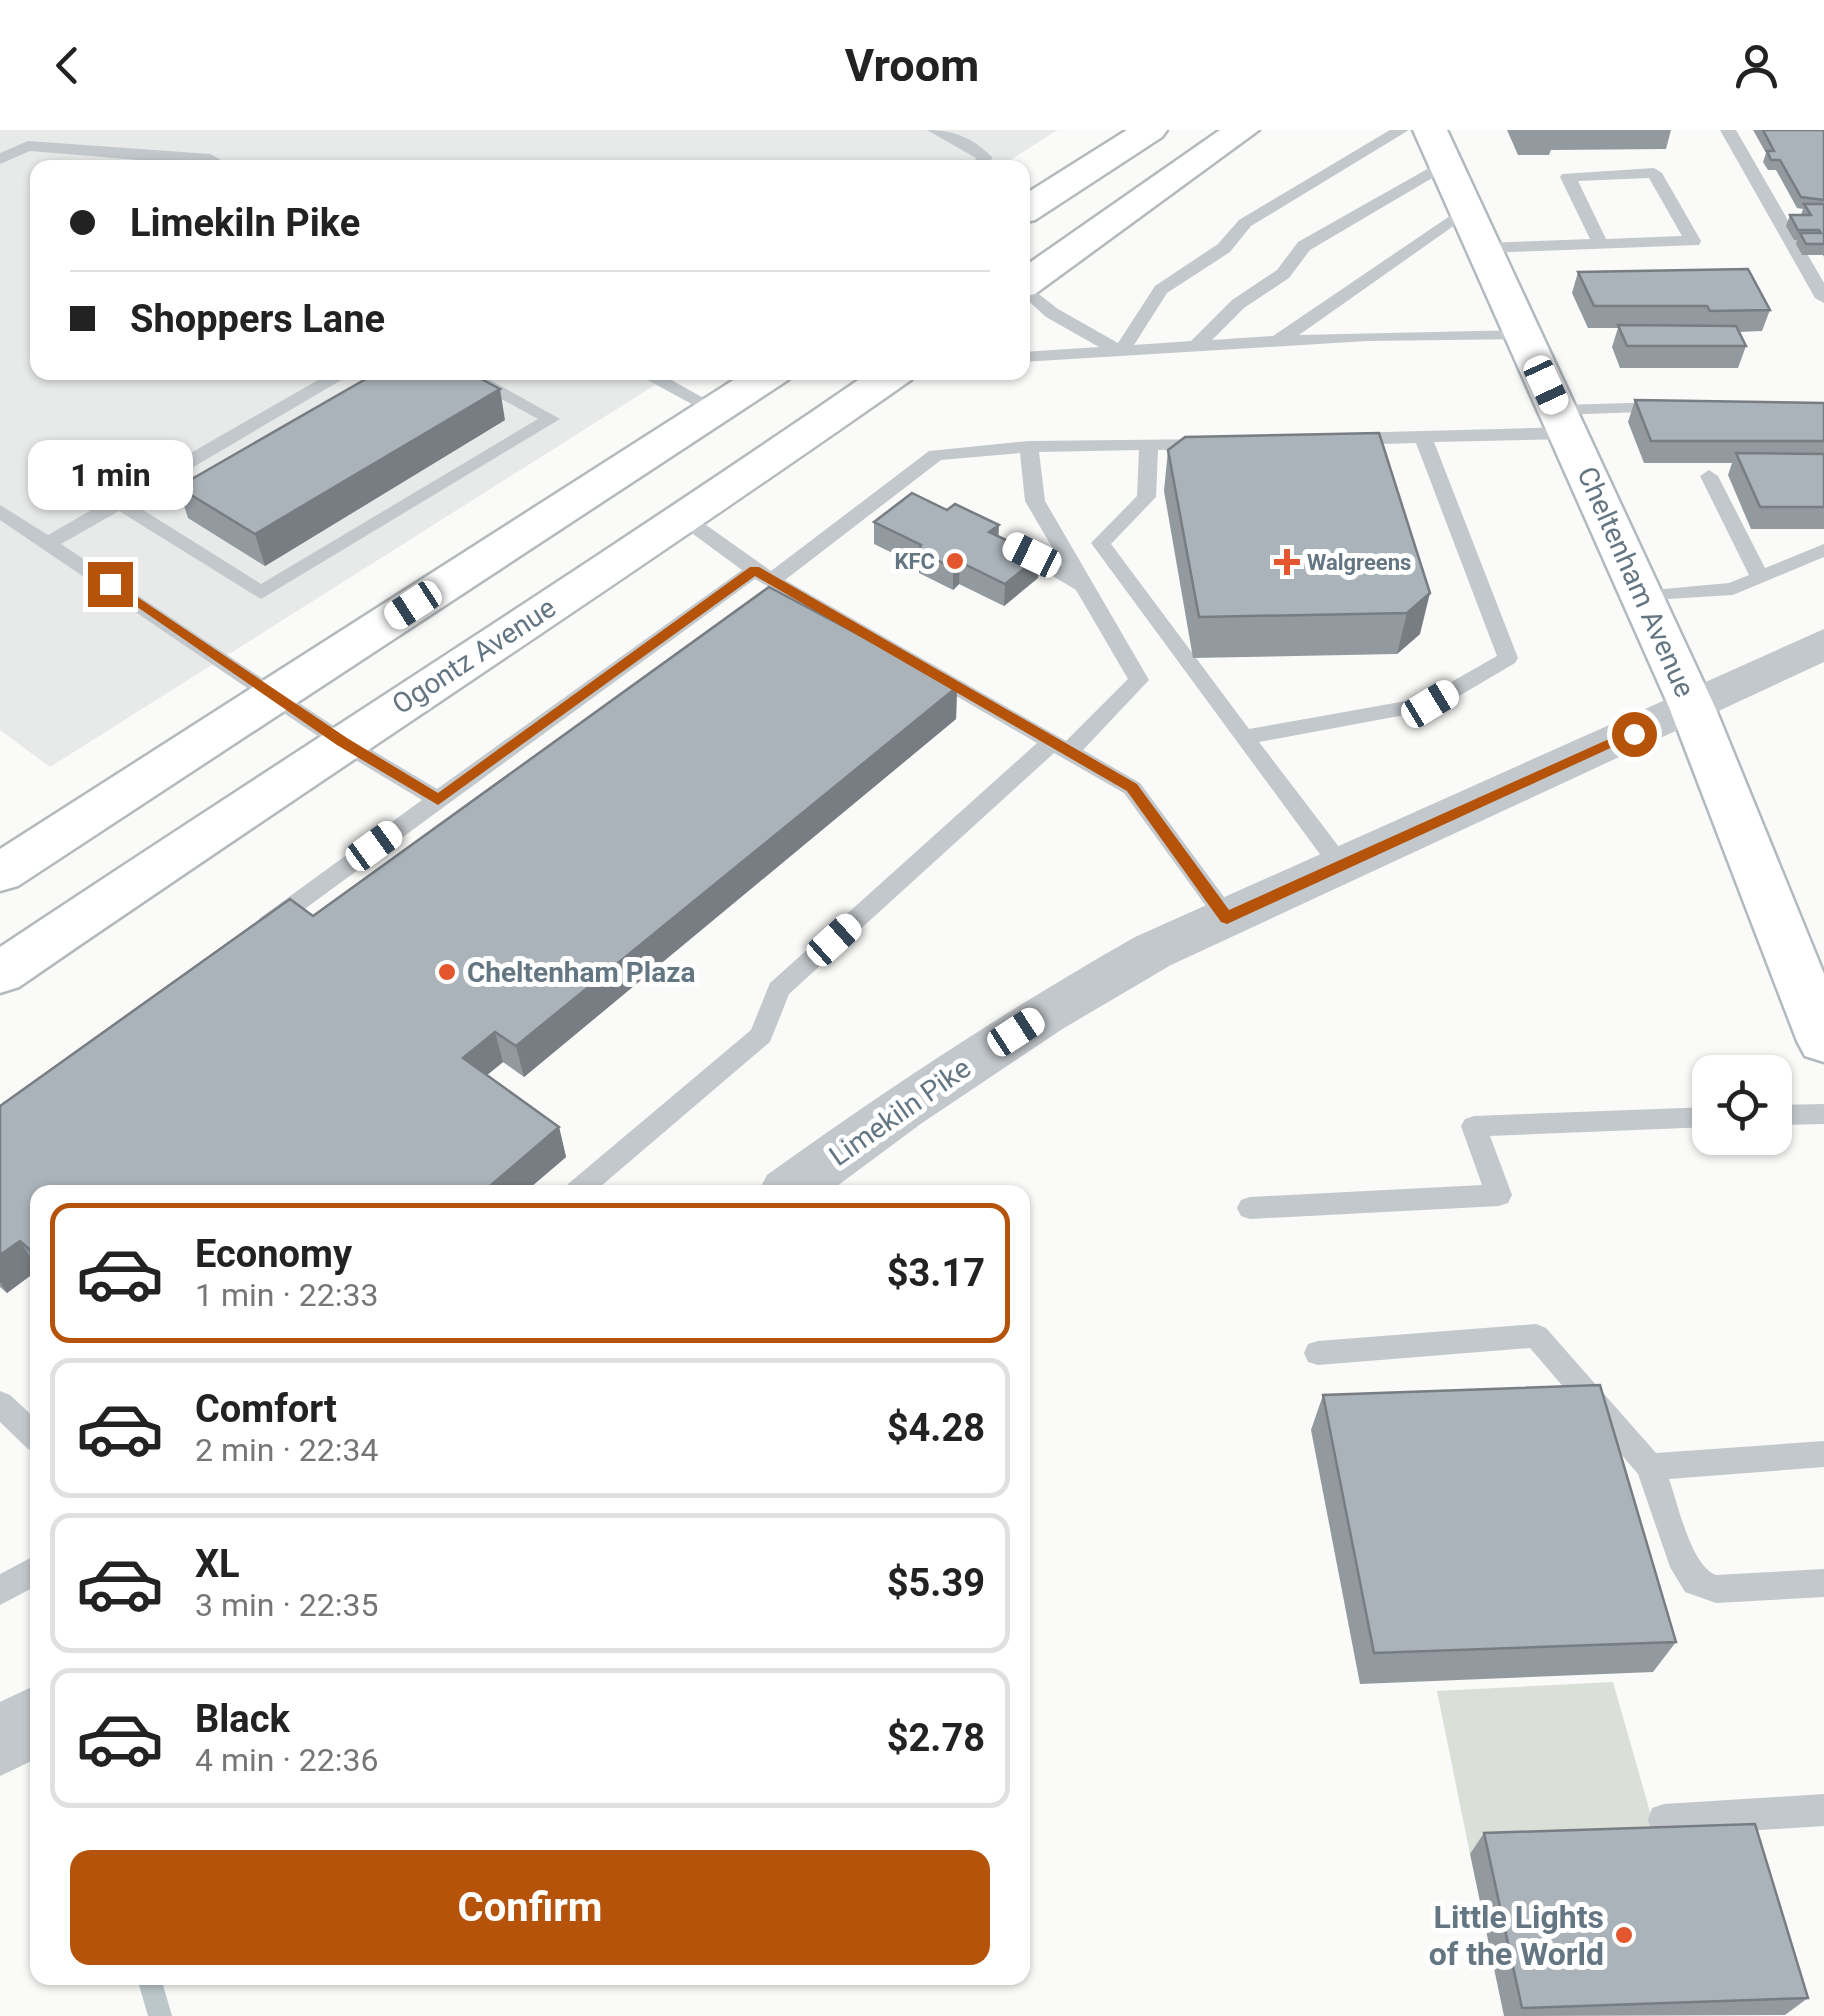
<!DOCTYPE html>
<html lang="en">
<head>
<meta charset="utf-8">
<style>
	body { margin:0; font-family:Roboto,sans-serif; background:#f6f6f6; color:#222; height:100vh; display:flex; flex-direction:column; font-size:38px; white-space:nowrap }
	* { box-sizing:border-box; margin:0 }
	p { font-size:32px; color:#767676 }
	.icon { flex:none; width:55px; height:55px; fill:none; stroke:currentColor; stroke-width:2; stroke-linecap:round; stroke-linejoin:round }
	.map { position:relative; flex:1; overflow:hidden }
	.drawer { position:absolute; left:30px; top:1055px; width:1000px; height:800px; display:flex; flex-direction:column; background:#fff; border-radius:20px; box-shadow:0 2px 8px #0004 }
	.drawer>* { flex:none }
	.guide { position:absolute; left:30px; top:30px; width:1000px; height:220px; border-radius:20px; box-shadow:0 2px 8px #0004; display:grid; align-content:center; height:220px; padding:0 40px; background:#fff }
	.fabs { position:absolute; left:1692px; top:925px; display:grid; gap:20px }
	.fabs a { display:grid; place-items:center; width:100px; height:100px; border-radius:20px; background:#fff; box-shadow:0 2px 8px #0004; font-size:50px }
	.end { position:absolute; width:45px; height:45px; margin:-22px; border:12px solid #b45309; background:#fff; box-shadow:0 0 0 5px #fff }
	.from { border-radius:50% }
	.bubble { position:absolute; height:70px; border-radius:20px; background:#fff; box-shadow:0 2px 8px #0004; font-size:32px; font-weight:700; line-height:70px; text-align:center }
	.car { position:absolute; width:30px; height:60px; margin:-30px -15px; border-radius:12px; box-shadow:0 0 8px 2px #0007; background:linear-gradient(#fff 24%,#345 0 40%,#fff 0 76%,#345 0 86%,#fff 0) }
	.guide b { display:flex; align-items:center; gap:35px; height:95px; font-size:38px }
	.guide b+b { border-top:2px solid #e0e0e0 }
	.guide i { width:25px; height:25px; background:#222 }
	ul { padding:18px 0 0; list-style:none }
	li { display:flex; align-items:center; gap:30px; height:140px; margin:0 20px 15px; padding:0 20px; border:5px solid #e0e0e0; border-radius:20px }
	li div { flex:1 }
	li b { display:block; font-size:38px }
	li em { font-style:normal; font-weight:700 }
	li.active { border-color:#b45309 }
	li>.icon { width:90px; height:90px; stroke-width:1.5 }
	.action { display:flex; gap:20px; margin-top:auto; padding:20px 40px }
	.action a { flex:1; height:115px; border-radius:20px; background:#b45309; color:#fff; font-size:40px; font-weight:700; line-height:115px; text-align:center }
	header { display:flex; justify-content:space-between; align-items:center; height:130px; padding:0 40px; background:#fff; font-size:45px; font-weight:700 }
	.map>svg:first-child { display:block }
	.built { fill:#e8e9e9 }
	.green { fill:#dadfd7 }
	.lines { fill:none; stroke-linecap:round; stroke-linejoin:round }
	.stream { fill:#bbc7cb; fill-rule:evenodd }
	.secondary-casing { stroke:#b3babf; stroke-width:5 }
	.trunk-casing { stroke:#b4b9bd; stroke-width:5 }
	.service { fill:#c3c8cc; fill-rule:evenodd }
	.tertiary { fill:#c3c8cc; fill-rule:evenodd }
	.secondary { fill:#fff; fill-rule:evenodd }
	.trunk { fill:#fff; fill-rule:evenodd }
	.wall { fill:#929a9f }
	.shaded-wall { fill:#777d82 }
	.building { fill:#aab3b9; stroke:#777d82; stroke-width:2.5 }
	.route { fill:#b45309 }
	.poi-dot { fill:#e4572e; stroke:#fff; stroke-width:4 }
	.labels { text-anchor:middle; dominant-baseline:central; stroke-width:10; stroke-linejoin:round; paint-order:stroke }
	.far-poi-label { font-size:22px; font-weight:bold; fill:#657683; stroke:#fff; text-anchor:end }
	.street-label { font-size:28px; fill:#657683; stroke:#fff }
	.poi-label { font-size:28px; font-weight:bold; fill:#657683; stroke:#fff; text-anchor:start }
	.near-poi-label { font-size:32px; font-weight:bold; fill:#657683; stroke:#fff; text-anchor:end }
</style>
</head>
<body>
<header><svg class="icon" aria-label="back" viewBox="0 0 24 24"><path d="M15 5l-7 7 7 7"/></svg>Vroom<svg class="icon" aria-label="person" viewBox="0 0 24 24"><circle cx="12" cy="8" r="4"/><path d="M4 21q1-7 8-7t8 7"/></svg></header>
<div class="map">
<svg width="1824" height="1886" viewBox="0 0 1824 1886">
	<rect width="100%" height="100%" fill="#fafaf8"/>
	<!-- built -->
	<path class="built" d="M0,0H1057L998,38H38V242L674,243L50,637L0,600Z"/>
	<!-- green -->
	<path class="green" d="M1613,1552L1660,1717L1470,1724L1437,1561Z"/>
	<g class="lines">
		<!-- stream -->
		<path class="stream" d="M137,1848H161L172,1886H148Z"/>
		<defs>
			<path id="secondary" d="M1413,0H1447L1715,577L1824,844V932L1805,926L1797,911L1669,577Z"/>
			<g id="trunk">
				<path d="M1127,0H1167L1162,7L1035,90L1022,93V66Z"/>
				<path d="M1220,0H1259L1035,164L1022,167V138Z"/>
				<path d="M746,242H793L788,250L18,756L0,761V719Z"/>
				<path d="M870,242H916L911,250C616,457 315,653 19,857L0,863V817C290,624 584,439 870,242Z"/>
			</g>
		</defs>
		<!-- secondary casing -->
		<use href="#secondary" class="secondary-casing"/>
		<!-- trunk casing -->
		<use href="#trunk" class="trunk-casing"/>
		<!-- service -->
		<g class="service">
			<path d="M927,0C954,0 973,8 992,27L989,38H973L976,28Z"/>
			<path d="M1390,0H1409L1251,96L1230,122L1167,163L1134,215L1191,211L1232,170L1277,140L1298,112L1445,29L1453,34L1451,37L1310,120L1289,148L1244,178L1212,210L1273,206L1466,75L1474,80L1472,83L1299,205L1523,200L1532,205L1529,209L1367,211L1022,232V222L1099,217L1046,187L1022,165V151L1058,179L1118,213L1155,156L1218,114L1239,90Z"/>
			<path d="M1720,0H1736L1824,153V173L1815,168Z"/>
			<path d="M28,11L210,24L236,38L30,21L0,34V23Z"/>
			<path d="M1654,38L1662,43L1701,111L1699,115L1483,123L1475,118L1483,113L1590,109L1560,47L1562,44ZM1649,48L1682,106L1606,109L1578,51Z"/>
			<path d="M332,242H355L132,373L261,454L538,289L452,242H476L560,289L261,469L119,381L61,414L350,607L437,659L742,440L678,393V385H692L771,441L929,321L1029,311L1215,309L1217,313L1208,319L1158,320L1156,367L1111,414L1249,599L1423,568L1497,526L1416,313L1348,315L1339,309L1348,303L1568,297L1577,303L1568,309L1434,312L1518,528L1515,533L1437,579L1259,612L1349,730L1352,736L1341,744L1333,742L1091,413L1137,366L1139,320L1039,322L1045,371L1149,550L1083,620L1140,653L1235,782L1239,788L1235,794H1219L1124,663L1054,623L789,864L770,912L594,1062H564L568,1054L751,900L770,853L1037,613L755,449L276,800H260L256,794L260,788L422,670L334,617L0,390V375L48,405ZM1020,323L1025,371L1063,436L1017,410L1010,408L1000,414L1076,460L1128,549L1066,611L785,450L941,330Z"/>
			<path d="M633,242H657L725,280L722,284H710Z"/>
			<path d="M1667,272L1673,273V281L1557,285L1548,280L1557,275Z"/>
			<path d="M1709,340L1718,346L1765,438L1824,414V427L1733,465L1635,471L1632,467L1642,461L1729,453L1749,445L1700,346Z"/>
			<path d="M1824,974V994L1775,995V975Z"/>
			<path d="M1710,977V997L1490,1006L1512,1065L1508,1073L1499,1076L1250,1089L1241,1086L1237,1078L1241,1070L1250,1067L1482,1055L1461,996L1465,989L1474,986Z"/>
			<path d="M1536,1194L1546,1198L1656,1323L1824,1311V1337L1669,1349C1678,1374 1691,1436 1716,1445L1824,1439V1467L1716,1473L1685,1462L1670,1437L1638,1344L1530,1218L1318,1235L1308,1232L1304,1223L1308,1214L1318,1211Z"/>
			<path d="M0,1261L10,1265L38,1291V1323L28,1319L0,1292Z"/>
			<path d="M38,1424V1455L0,1475V1444Z"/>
			<path d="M1824,1664V1696L1664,1706L1652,1702L1648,1690L1652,1678L1664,1674Z"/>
		</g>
		<!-- tertiary -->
		<g class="tertiary">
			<path d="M1824,499V532L1171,835L1064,898L922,993L829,1062H758L767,1045C886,959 1007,880 1135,807Z"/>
			<path d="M38,1554V1628L0,1646V1572Z"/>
		</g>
		<!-- secondary -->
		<use href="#secondary" class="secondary"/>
		<!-- trunk -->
		<use href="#trunk" class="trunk"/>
	</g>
	<!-- wall -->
	<g class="wall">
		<path d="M1507,0H1671L1666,19L1551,20L1549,25H1518Z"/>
		<path d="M1753,0H1824V127L1823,125H1802L1796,114L1797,110H1794L1786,96L1790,85H1801L1803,79L1797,78L1776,40H1768L1763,32L1766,23Z"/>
		<path d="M1578,142L1770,180L1762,201L1739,202L1746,216L1738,238H1620L1612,217L1618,198H1588L1572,163Z"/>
		<path d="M1635,270L1824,273V399H1751L1728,345L1732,333H1644L1628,292Z"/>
		<path d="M505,290L265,436L188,388L178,357Z"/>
		<path d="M1379,303L1420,504L1397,524L1193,528L1164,361L1168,320Z"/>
		<path d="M874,392L998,407L1040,426L1038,448L1004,476L959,454L953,460L919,443V436L874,414Z"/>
		<path d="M957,557L956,589L524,947L503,932L487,945L559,997L566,1027L525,1062H38V1140L7,1163L0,1157V976L313,786Z"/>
		<path d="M1323,1265L1676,1512L1653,1542L1360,1554L1311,1300Z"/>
		<path d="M1484,1703L1808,1868L1785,1885L1504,1886L1470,1724Z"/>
	</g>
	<!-- shaded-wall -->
	<g class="shaded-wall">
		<path d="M500,259L505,290L265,436L255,404Z"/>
		<path d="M999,395L998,417L989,402Z"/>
		<path d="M1040,426L1038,448L1004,476L1005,454Z"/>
		<path d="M960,432L959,454L953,460V438Z"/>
		<path d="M1430,463L1420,504L1397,524L1407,483Z"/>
		<path d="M957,557L956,589L524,947L516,916Z"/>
		<path d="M495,902L503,932L471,958L463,928Z"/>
		<path d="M559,997L566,1027L525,1062H483Z"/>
		<path d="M20,1111L38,1140L7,1163L0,1152V1125Z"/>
	</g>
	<!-- building -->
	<g class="building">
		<path d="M1763,0H1824V70L1801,67L1780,30H1771L1767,21H1774Z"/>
		<path d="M1804,74H1824V114H1806L1800,103H1821L1819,100H1798L1790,85H1811Z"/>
		<path d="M1748,139L1770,180L1710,181L1707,176H1594L1578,142Z"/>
		<path d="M1618,195L1736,196L1746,216H1627Z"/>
		<path d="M378,242H468L500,259L255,404L178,357Z"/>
		<path d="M1635,270L1824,273V311H1651Z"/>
		<path d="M1379,303L1430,463L1407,483L1199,487L1168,320L1185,307Z"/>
		<path d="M1736,323L1824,324V377H1760Z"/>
		<path d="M912,363L947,380L955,374L999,395L989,402L1040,426L1005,454L960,432L953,438L919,421L921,415L874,392Z"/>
		<path d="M769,457L957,557L516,916L495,902L463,928L559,997L483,1062H38V1127L20,1111L0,1125V976L290,769L313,786Z"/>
		<path d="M1600,1255L1676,1512L1374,1523L1323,1265Z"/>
		<path d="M1755,1694L1808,1868L1522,1878L1484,1703Z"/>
	</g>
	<!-- route -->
	<path class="route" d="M750,437H759L1137,654L1229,780L1629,600L1641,604L1227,794L1221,792L1127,661L755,446L438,675L337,615L104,454L115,452L347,608L438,663Z"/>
	<!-- markers -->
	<g class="poi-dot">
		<circle cx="955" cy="431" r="10"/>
		<path d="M1282 417h10v10h10v10h-10v10h-10v-10h-10v-10h10z"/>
		<circle cx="447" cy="842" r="10"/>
		<circle cx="1624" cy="1805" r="10"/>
	</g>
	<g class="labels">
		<!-- far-poi labels -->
		<g class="far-poi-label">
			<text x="935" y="431">KFC</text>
			<text x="1307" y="432" text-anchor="start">Walgreens</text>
		</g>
		<!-- street labels -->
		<g class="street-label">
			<text transform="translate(1636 452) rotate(66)">Cheltenham Avenue</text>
			<text transform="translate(474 526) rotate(-33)">Ogontz Avenue</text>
			<text transform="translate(900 982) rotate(-35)">Limekiln Pike</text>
		</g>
		<!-- poi labels -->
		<g class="poi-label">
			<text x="467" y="842">Cheltenham Plaza</text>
		</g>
		<!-- near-poi labels -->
		<g class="near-poi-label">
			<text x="1604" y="1787">Little Lights<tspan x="1604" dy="37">of the World</tspan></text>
		</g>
	</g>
</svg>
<div class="fabs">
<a><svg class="icon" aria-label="locate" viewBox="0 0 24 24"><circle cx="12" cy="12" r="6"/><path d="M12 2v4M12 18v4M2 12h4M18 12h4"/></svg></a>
</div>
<i class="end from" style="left:1634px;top:604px"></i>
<i class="end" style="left:110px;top:454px"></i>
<div class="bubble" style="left:28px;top:310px;width:165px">1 min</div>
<i class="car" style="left:1546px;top:255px;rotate:155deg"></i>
<i class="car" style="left:1032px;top:425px;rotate:296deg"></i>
<i class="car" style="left:413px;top:475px;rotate:237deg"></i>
<i class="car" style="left:1430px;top:574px;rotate:59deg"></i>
<i class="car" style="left:374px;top:716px;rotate:54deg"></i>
<i class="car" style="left:834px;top:810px;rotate:48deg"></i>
<i class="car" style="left:1016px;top:902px;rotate:57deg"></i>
<div class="guide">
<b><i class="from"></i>Limekiln Pike</b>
<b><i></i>Shoppers Lane</b>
</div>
<section class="drawer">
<ul>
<li class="active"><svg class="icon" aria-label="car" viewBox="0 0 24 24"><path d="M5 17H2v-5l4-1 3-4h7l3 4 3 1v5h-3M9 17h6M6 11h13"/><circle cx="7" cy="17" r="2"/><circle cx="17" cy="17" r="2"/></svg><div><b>Economy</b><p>1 min · 22:33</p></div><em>$3.17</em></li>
<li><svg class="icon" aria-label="car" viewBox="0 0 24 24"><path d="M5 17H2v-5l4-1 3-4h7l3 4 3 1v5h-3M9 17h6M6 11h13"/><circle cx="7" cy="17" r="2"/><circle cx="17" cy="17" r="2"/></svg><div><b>Comfort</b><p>2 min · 22:34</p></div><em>$4.28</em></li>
<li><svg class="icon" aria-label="car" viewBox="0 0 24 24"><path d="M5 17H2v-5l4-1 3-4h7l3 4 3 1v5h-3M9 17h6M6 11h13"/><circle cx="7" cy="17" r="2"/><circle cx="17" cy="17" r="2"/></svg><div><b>XL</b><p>3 min · 22:35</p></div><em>$5.39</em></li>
<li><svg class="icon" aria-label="car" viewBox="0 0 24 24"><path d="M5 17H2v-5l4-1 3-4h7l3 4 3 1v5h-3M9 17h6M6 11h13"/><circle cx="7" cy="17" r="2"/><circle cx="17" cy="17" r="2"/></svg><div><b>Black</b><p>4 min · 22:36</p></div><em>$2.78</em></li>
</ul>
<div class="action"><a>Confirm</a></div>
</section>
</div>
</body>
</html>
